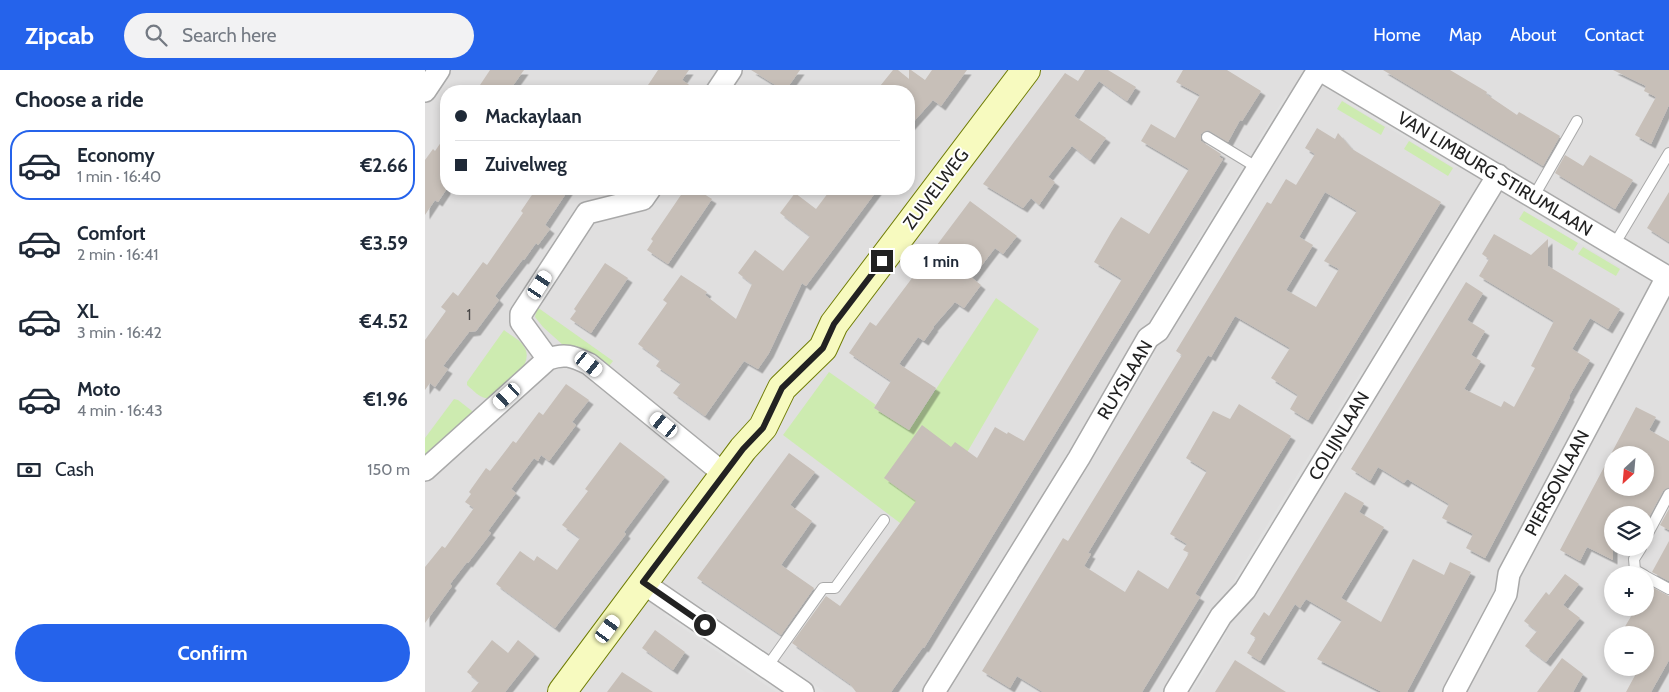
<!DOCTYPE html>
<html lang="en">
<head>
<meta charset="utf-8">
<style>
	body { margin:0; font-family:Cabin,sans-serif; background:#f2f2f3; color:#1f2937; height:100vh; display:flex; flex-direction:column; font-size:19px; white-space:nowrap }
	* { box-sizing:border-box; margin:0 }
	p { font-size:16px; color:#747a83 }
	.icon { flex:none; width:28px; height:28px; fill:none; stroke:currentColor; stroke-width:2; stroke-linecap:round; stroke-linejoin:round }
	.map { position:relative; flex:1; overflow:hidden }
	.panel { display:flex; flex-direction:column; background:#fff; width:425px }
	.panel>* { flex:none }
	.banner { position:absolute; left:15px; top:15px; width:475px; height:110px; border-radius:20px; box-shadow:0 2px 8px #0003; display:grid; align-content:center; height:110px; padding:0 15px; background:#fff }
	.needle { width:32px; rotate:206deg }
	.controls { position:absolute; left:1179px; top:376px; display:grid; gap:10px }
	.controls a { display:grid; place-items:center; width:50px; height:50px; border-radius:50%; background:#fff; box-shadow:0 2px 8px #0003; font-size:25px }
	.end { position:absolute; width:22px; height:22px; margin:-11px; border:6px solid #222; background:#fff; box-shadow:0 0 0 2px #fff }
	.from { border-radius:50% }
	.bubble { position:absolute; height:35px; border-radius:18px; background:#fff; box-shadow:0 2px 8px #0003; font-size:16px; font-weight:700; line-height:35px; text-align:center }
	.car { position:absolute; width:15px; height:30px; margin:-15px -8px; border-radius:6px; box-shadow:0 0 4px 1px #0007; background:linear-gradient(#fff 24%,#345 0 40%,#fff 0 76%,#345 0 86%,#fff 0) }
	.banner b { display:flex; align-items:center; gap:18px; height:48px; font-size:19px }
	.banner b+b { border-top:1px solid #e0e1e3 }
	.banner i { width:12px; height:12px; background:#1f2937 }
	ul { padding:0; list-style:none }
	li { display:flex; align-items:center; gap:15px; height:70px; margin:0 10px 8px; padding:0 5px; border:2px solid transparent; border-radius:20px }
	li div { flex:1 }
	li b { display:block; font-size:19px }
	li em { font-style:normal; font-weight:700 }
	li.current { border-color:#2563eb }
	li>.icon { width:45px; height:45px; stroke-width:1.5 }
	h2 { padding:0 15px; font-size:22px; line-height:60px }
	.pay { display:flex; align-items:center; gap:12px; height:55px; padding:0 15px; font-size:19px }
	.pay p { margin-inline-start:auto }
	.cta { display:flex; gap:10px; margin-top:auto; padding:10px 15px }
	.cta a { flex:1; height:58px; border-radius:30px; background:#2563eb; color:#fff; font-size:20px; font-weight:700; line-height:58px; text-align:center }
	header { display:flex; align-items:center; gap:30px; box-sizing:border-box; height:70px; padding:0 25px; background:#2563eb; color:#fff }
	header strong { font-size:24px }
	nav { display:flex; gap:28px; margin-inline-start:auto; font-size:18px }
	.search { width:350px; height:45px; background:#f2f2f3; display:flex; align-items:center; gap:12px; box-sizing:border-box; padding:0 18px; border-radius:28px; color:#747a83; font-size:19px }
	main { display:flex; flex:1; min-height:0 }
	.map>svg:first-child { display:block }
	.residential { fill:#e0dfdf; fill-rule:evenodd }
	.grass { fill:#cdebb0 }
	.parking { fill:#e2e2e2 }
	.building { fill:#c7bfb8; fill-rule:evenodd; filter:url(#shadow) }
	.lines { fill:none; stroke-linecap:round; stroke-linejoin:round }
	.lane-casing { stroke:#a9a9a9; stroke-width:12 }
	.street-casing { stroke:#a9a9a9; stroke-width:24 }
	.secondary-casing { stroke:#707d05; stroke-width:30 }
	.lane { stroke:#fff; stroke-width:10 }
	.street { stroke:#fff; stroke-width:21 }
	.secondary { stroke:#f7fabf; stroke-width:28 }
	.route { stroke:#222; stroke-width:6 }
	.labels { text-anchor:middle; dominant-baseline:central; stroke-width:4; stroke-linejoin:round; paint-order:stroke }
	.number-label { font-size:15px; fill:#4b4948 }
	.street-label { font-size:18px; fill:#222; stroke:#fff }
</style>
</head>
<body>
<header>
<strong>Zipcab</strong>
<div class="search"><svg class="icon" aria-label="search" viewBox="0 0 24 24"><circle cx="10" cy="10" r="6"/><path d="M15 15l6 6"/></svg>Search here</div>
<nav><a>Home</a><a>Map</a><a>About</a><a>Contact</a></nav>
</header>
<main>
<section class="panel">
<h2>Choose a ride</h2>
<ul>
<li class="current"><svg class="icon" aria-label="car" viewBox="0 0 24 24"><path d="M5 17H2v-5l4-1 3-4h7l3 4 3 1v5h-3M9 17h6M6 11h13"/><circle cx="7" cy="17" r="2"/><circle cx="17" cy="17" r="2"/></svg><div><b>Economy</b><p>1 min · 16:40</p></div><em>€2.66</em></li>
<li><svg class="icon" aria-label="car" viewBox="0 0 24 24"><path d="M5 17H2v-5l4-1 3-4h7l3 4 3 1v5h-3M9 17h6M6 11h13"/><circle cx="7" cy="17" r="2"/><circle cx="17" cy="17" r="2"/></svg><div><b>Comfort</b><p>2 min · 16:41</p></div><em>€3.59</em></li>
<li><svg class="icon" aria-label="car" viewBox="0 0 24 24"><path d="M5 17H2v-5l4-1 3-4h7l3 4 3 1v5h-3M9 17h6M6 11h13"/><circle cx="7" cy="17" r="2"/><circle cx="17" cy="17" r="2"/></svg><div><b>XL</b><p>3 min · 16:42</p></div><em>€4.52</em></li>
<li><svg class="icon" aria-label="car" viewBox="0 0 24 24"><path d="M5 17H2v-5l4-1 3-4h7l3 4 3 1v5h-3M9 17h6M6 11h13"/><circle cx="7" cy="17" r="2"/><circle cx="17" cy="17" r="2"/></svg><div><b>Moto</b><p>4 min · 16:43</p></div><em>€1.96</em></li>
</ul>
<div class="pay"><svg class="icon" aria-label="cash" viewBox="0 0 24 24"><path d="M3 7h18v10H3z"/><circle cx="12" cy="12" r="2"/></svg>Cash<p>150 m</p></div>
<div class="cta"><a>Confirm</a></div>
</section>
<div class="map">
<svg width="1244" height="622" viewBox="0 0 1244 622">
	<defs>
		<filter id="shadow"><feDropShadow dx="4.5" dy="4.5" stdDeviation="0" flood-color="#0004"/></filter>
	</defs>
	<rect width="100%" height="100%" fill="#f2efe9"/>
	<!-- residential -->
	<path class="residential" d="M0,0H1244V622H0ZM21,21H484V119H21ZM1188,385H1220V418H1188ZM1188,445H1220V478H1188ZM1188,505H1220V538H1188ZM1188,565H1220V598H1188Z"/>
	<!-- grass -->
	<g class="grass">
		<path d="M917,31L960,57L956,65L912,39Z"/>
		<path d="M984,71L1028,98L1023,106L979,79Z"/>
		<path d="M1099,141L1153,173L1148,181L1094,149Z"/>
		<path d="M1158,177L1195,199L1191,206L1153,184Z"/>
		<path d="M571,228L614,259L540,386L491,465L358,365L404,302L451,335L449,338L484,360Z"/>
		<path d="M112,237L188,291L184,296L182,297L156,278L138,275L118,257L110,247Z"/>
		<path d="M79,260C85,265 94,269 98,275C113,295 79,316 66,328C56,330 49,321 42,315V312Z"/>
		<path d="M29,329L33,330L47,341L48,344L0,389V368Z"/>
	</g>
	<!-- parking -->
	<g class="parking">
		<path d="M914,20L1039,94L1030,98L915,29Z"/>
		<path d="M861,25L866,28L838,74L833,71Z"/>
		<path d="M819,94L824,97L735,243L730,240Z"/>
		<path d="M1097,131L1207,195L1198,199L1098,140Z"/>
		<path d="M1035,142L1039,145L1010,192L1006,189Z"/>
		<path d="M988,217L993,220L952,287L948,284Z"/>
		<path d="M724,281L730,284L644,425L639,422Z"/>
		<path d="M937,300L942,303L909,357L904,354Z"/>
		<path d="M888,379L894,383L815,514L809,510Z"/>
		<path d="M251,520L339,580L335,584L248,525Z"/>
		<path d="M242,540L363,622H351L239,545Z"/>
		<path d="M797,560L802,563L767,622H760Z"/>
		<path d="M354,590L400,622H390L350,595Z"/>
	</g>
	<!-- building -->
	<g class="building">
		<path d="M65,0H99L84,21H51Z"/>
		<path d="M233,0H264L257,10L273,21H219Z"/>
		<path d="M326,0H375L360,21Z"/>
		<path d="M468,0H473L484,9V0H486L500,10L507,0H542L516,36L508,30L484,57V21H451Z"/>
		<path d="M660,0H683L711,17L702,31L674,11L649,46L681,68L665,90L647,76L623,107L630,112L614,135L606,128L598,138L558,114L640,3L653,11Z"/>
		<path d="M758,0H802L836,21L817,51L815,50L803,72L783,60L776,64V71L796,84L794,87L798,89L499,578L498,577L466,622H431L425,614L367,573L401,526L415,536L491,431L459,408L497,355L526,377L530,372L552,388L570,357L582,364L583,362L599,371L697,209L669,192L687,161L696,147L724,164L764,99L716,71L726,54L750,68L775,25L751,12Z"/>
		<path d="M958,0H1025L1062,22L1061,24L1092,45L1094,42L1135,66L1118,96Z"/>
		<path d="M1188,0H1244V35L1226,74L1210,65L1231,27L1219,21L1221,16Z"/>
		<path d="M892,58L910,69L913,63L927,79L1016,132L883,350L865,339L873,325L846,308L865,278L810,246L786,287L783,285L663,483L666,484L659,496L700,522L713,500L743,519L764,483L758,480L762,474L745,464L782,401L761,388L788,341L805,349L814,334L866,366L770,524L775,527L717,622H618L592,606L585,618L557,601L638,468L643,471L757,285L751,281L842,132L846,134L861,109L871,115L890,84L880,78ZM900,122L932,141L899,191L914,199L891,237L861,220L888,175L874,167Z"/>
		<path d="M21,65V120L13,132L10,130L0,145V90L8,79L10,81Z"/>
		<path d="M1140,85L1158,96L1165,85L1208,110L1190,139L1130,103Z"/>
		<path d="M111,119H144L120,155L125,159L113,175L111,173L99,190L98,189L70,226L74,230L51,261L44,262L18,296L23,299L10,317L5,313L0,320V270L21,241L16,237L28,222L33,226L58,192L62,195L98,143L96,141Z"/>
		<path d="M260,119H271L287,129L243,194L222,180L228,171L226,169Z"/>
		<path d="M406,119H453L381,216L377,213L344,283L333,299L319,291L280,346L248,323L256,313L231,296L235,290L213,274L242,233L238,230L256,205L282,222L280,225L311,249L327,214L313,203L330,180L358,201L385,166L355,143L370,123L391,139Z"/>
		<path d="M1244,122V172L1222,158Z"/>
		<path d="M545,131L592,166L578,184L570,178L547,208L556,215L539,238L530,232L508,257H509L499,271L493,267L474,294L511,318L484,360L449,338L466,311L424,283L445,252L451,256Z"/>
		<path d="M1069,164L1106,185L1123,169V196L1195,239L1183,259L1165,248L1147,279L1165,290L1144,326L1145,327L1060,488L1041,478L1048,464L1017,448L1024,434L982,409L979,413L953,397L945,411L926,399L1041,212L1058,223L1042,250L1060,261L1046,285L1056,291L1039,319L1076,337L1079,331L1089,337L1110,298L1106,296L1129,251L1054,206L1064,189L1057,184Z"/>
		<path d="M180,193L203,208L166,263L145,249L151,241L149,239Z"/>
		<path d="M141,314L164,330L147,352L151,355L124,391L116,385L113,391L109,388L86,419L91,423L63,461L66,463L43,493L42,492L25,514L27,516L0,553V497L17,476L20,478L49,438L40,432L46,424L44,422L61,398L65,401L88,371L91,373L114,342L118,345Z"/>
		<path d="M1211,337L1231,347L1224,360L1244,371V417L1238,421L1223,449L1220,448V445H1188V490L1162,477L1155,491L1135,480ZM1188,385H1220V418H1188Z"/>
		<path d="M195,372L240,407L199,462L201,464L130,558L71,514L95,481L109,491L112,486L132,500L155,468L137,455L163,421L160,419Z"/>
		<path d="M364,383L390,402L365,435L387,451L356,495L389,518L356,565L272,508Z"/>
		<path d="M920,422L939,433L934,442L959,457L916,528L956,552L988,489L1019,505L1025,492L1046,502L982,622H957L892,589L917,550L881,529L875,538L870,534L835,591L822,583L831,568L825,564L839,542L844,546Z"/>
		<path d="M1244,439V460L1235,455Z"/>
		<path d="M1244,471V511L1227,502Z"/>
		<path d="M1140,504L1154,514L1138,535L1155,548L1121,592L1100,576L1112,561L1099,551L1121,522L1124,525Z"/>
		<path d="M1221,514L1244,526V590L1226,622H1201L1214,598H1220V565H1195L1211,538H1220Z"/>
		<path d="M230,560L260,582L248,600L217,578Z"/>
		<path d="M67,570L83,583L93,570L110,584L80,622H46L54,612L42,602Z"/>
		<path d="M1137,588L1158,604L1148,622H1112Z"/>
		<path d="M810,590L861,622H790Z"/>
		<path d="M197,602L228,622H182Z"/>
	</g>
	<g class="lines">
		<defs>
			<g id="lane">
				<path d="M782,67L833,98"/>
				<path d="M1109,126L1152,51"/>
				<path d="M1189,175L1244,83"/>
				<path d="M1220,469L1244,424"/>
				<path d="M1216,478L1209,489L1210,500L1219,505"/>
				<path d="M1220,506L1244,519"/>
				<path d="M342,597L398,518H410L459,450"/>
			</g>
			<g id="street">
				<path d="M895,0L1244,208"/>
				<path d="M0,21L14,0"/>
				<path d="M292,21L306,0"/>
				<path d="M123,289L96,252V244L162,143L218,129L225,119"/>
				<path d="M0,400L123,289C140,283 147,286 164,294L299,404"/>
				<path d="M218,513L378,622"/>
				<path d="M509,622L654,388L723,268L733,261L893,0"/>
				<path d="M750,622L796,546L820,520L1073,105"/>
				<path d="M1029,622L1081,524L1084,504L1242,207"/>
			</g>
			<path id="secondary" d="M137,622L318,379L338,357L357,318L398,278L409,254L601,0"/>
		</defs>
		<!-- lane casing -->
		<use href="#lane" class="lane-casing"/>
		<!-- street casing -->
		<use href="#street" class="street-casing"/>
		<!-- secondary casing -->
		<use href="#secondary" class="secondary-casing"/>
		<!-- lane -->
		<use href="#lane" class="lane"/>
		<!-- street -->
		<use href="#street" class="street"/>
		<!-- secondary -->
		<use href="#secondary" class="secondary"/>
	</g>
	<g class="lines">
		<!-- route -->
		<path class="route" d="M280,555L218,512L318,379L338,358L357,318L398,278L409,254L457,191"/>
	</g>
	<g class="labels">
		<!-- number labels -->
		<g class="number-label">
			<text x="44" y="245">1</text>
		</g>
		<!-- street labels -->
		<g class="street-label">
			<text transform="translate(1070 104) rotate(31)">VAN LIMBURG STIRUMLAAN</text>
			<text transform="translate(511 119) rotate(-53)">ZUIVELWEG</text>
			<text transform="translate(700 310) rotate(-59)">RUYSLAAN</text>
			<text transform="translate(914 366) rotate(-59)">COLIJNLAAN</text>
			<text transform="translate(1132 413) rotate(-62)">PIERSONLAAN</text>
		</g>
	</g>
</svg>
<div class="controls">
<a><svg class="needle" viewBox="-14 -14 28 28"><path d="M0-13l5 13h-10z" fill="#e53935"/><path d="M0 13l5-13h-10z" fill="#747a83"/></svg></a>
<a><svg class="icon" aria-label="layers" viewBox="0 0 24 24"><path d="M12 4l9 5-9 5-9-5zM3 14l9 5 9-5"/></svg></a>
<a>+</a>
<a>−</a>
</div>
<i class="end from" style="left:280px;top:555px"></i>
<i class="end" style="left:457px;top:191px"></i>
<div class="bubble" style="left:475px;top:174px;width:82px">1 min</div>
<i class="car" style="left:115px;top:215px;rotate:33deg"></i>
<i class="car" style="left:164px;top:294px;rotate:129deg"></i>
<i class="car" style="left:82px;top:326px;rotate:228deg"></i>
<i class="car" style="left:239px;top:355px;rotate:309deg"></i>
<i class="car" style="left:183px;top:559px;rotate:36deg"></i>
<div class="banner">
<b><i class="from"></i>Mackaylaan</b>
<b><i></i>Zuivelweg</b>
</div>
</div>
</main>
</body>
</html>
